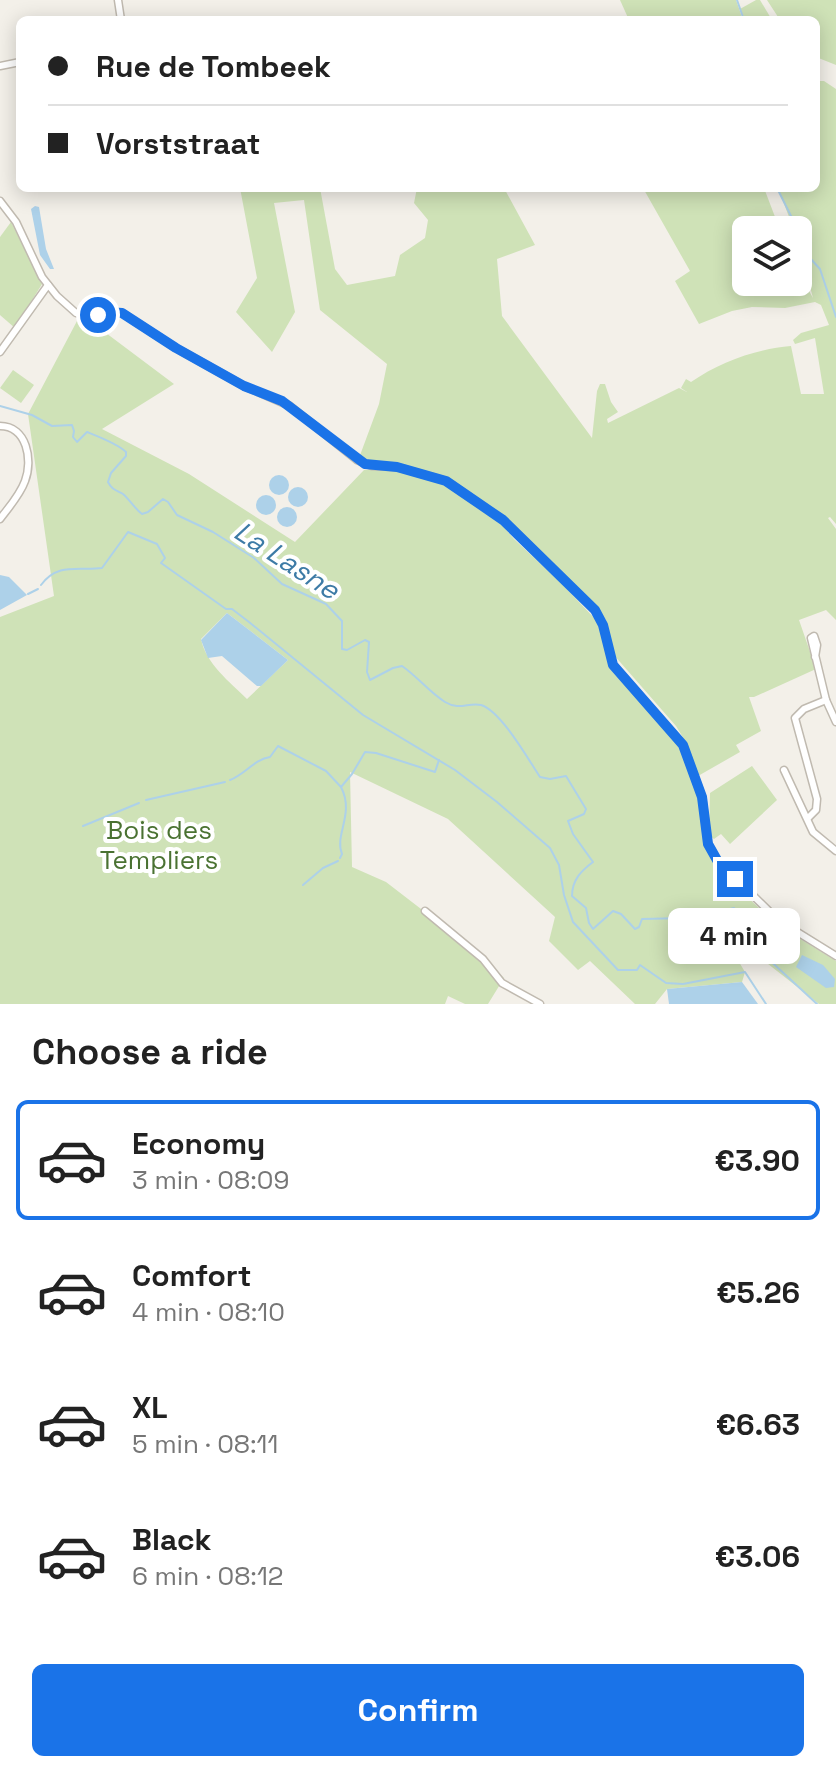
<!DOCTYPE html>
<html lang="en">
<head>
<meta charset="utf-8">
<style>
	body { margin:0; font-family:"Space Grotesk",sans-serif; background:#f6f6f6; color:#222; height:100vh; display:flex; flex-direction:column; font-size:30px; white-space:nowrap }
	* { box-sizing:border-box; margin:0 }
	p { font-size:26px; color:#767676 }
	.icon { flex:none; width:44px; height:44px; fill:none; stroke:currentColor; stroke-width:2; stroke-linecap:round; stroke-linejoin:round }
	.map { position:relative; height:1004px; overflow:hidden }
	.drawer { display:flex; flex-direction:column; background:#fff; flex:1 }
	.drawer>* { flex:none }
	.banner { position:absolute; left:16px; top:16px; width:804px; height:176px; border-radius:12px; box-shadow:0 4px 20px #0003; display:grid; align-content:center; height:176px; padding:0 32px; background:#fff }
	.fabs { position:absolute; left:732px; top:216px; display:grid; gap:16px }
	.fabs a { display:grid; place-items:center; width:80px; height:80px; border-radius:12px; background:#fff; box-shadow:0 4px 20px #0003; font-size:40px }
	.end { position:absolute; width:36px; height:36px; margin:-18px; border:10px solid #1a73e8; background:#fff; box-shadow:0 0 0 4px #fff }
	.from { border-radius:50% }
	.bubble { position:absolute; height:56px; border-radius:12px; background:#fff; box-shadow:0 4px 20px #0003; font-size:26px; font-weight:700; line-height:56px; text-align:center }
	.banner b { display:flex; align-items:center; gap:28px; height:76px; font-size:30px }
	.banner b+b { border-top:2px solid #e0e0e0 }
	.banner i { width:20px; height:20px; background:#222 }
	ul { padding:0; list-style:none }
	li { display:flex; align-items:center; gap:24px; height:120px; margin:0 16px 12px; padding:0 16px; border:4px solid transparent; border-radius:12px }
	li div { flex:1 }
	li b { display:block; font-size:30px }
	li em { font-style:normal; font-weight:700 }
	li.selected { border-color:#1a73e8 }
	li>.icon { width:72px; height:72px; stroke-width:1.5 }
	h2 { padding:0 32px; font-size:36px; line-height:96px }
	.primary-button { display:flex; gap:16px; margin-top:auto; padding:16px 32px }
	.primary-button a { flex:1; height:92px; border-radius:12px; background:#1a73e8; color:#fff; font-size:32px; font-weight:700; line-height:92px; text-align:center }
	.map>svg:first-child { display:block }
	.green { fill:#cfe2b7; fill-rule:evenodd }
	.water { fill:#add1e9 }
	.lines { fill:none; stroke-linecap:round; stroke-linejoin:round }
	.stream { stroke:#add1e9; stroke-width:2 }
	.minor-casing { stroke:#c0bab0; stroke-width:9 }
	.minor { stroke:#fff; stroke-width:6 }
	.route { stroke:#1a73e8; stroke-width:10 }
	.labels { text-anchor:middle; dominant-baseline:central; stroke-width:8; stroke-linejoin:round; paint-order:stroke }
	.park-label { font-size:26px; fill:#4a7232; stroke:#fff }
	.water-label { font-size:28px; font-style:italic; fill:#3d7ba6; stroke:#fff }
</style>
</head>
<body>
<div class="map">
<svg width="836" height="1004" viewBox="0 0 836 1004">
	<rect width="100%" height="100%" fill="#f3f0e9"/>
	<!-- green -->
	<g class="green">
		<path d="M620,0H736L743,20H629Z"/>
		<path d="M756,0H760L772,20H745L740,9Z"/>
		<path d="M767,0H836V65L816,57V20H780Z"/>
		<path d="M816,81H824L836,89V524L830,517L828,518L836,529V620L826,610L799,620L816,669L754,697H749L761,731L736,745L740,752L698,776L687,744L676,726L613,654L606,620L595,605L492,508L446,479L448,485L498,520L514,539L561,583L598,622L611,670L674,738L684,757L699,798L704,846L724,875L776,924L836,961V1004H819L763,960L742,951L736,957L745,972L742,982L667,989L655,1004H635L590,961L578,970L549,941L555,917L448,819L350,772L352,867L386,882L473,949L504,978L488,1004H465L448,996L445,1004H0V617L54,596L28,414L77,321L94,324L174,384L102,429L189,474L295,542L364,470L383,469L359,458L379,404L387,364L320,310L304,200L274,203L295,312L272,352L236,312L257,278L240,188H320L335,269L347,285L395,276L400,255L425,238L428,220L414,203L417,188H504L535,245L497,259L502,316L592,438L597,391L600,384H605L611,402L618,412L607,419L608,423L679,388L687,392L681,388L686,379L691,382C720,362 756,349 791,346L801,394H824L815,338L795,344L793,340L801,333L829,325L821,305L815,302L785,308L752,307L732,311L699,324L675,281L690,271L643,188H764L780,230H746V282H798V271L813,298L798,241V230H794L778,188H816ZM227,613L288,660L247,699C230,682 206,664 201,639Z"/>
		<path d="M11,222L42,284L15,328L0,315V237Z"/>
		<path d="M13,370L34,385L21,403L0,388Z"/>
		<path d="M752,766L777,800L730,844L721,834L714,839L709,835L710,793Z"/>
	</g>
	<!-- water -->
	<g class="water">
		<path d="M35,206L39,207L46,249L54,269H50L40,255L31,209Z"/>
		<circle cx="279" cy="485" r="10"/>
		<circle cx="298" cy="497" r="10"/>
		<circle cx="266" cy="505" r="10"/>
		<circle cx="287" cy="517" r="10"/>
		<path d="M0,575L9,577L27,595L0,610Z"/>
		<path d="M227,613L288,660L261,686H257L222,656L208,658L201,640Z"/>
		<path d="M802,955L823,965L835,979L834,987L826,988L796,967Z"/>
		<path d="M742,982L758,1004H669L667,989Z"/>
	</g>
	<g class="lines">
		<!-- stream -->
		<g class="stream">
			<path d="M737,0L744,20"/>
			<path d="M777,188L798,230"/>
			<path d="M798,231L809,257L820,269L836,317"/>
			<path d="M0,406L32,415L52,426L72,425L74,431L73,437L77,442L87,432C97,436 118,444 126,452V456L111,473L108,482C112,490 116,490 123,494C130,500 134,508 142,514L148,512L163,499L168,502L177,515L213,532L254,558L282,584L326,604L342,621V649L347,650L365,640L369,642L367,672L370,680L393,668L402,666C418,677 429,692 445,702C460,711 468,702 481,705C501,711 528,759 540,777L550,779L566,776L586,809L584,814L568,821L573,834L593,862C581,871 572,880 572,896L586,908L589,923L593,929L613,911L621,914L635,929L639,927L642,919L685,918L691,923L693,941H699C706,924 715,912 734,908L750,942L817,1004"/>
			<path d="M41,585C58,562 78,571 102,568L128,532L157,544L165,558L161,563L226,609H232L249,622L363,715L455,770L497,802L550,848L559,865L564,895L573,922L618,970H637L640,965L666,983L683,984L745,972L766,1004"/>
			<path d="M28,594L38,589"/>
			<path d="M230,780C244,775 255,759 270,757L278,746L326,771L341,787L352,774L365,752L376,753L435,772L439,760"/>
			<path d="M146,800L225,782"/>
			<path d="M83,826L139,803"/>
			<path d="M340,858L342,854C334,835 355,814 341,787"/>
			<path d="M303,885L323,868L338,861"/>
		</g>
		<defs>
			<g id="minor">
				<path d="M118,0L121,20"/>
				<path d="M0,66L20,62"/>
				<path d="M0,201L16,222L42,277L57,296L76,313L91,317L109,312L122,313L176,348L244,386L290,406L357,460L372,466L397,467L446,481L503,520L595,610L603,625L613,665L683,745L702,797L708,844L717,860L778,920L836,956"/>
				<path d="M0,352L48,285"/>
				<path d="M0,426C27,426 33,460 25,481C20,495 9,507 0,519"/>
				<path d="M815,657L817,645L814,636L811,638L826,700L836,722"/>
				<path d="M784,770L813,832L836,851"/>
				<path d="M808,818L816,810L817,799L795,718L804,709L826,700"/>
				<path d="M425,911L483,959L502,983L540,1004"/>
			</g>
		</defs>
		<!-- minor casing -->
		<use href="#minor" class="minor-casing"/>
		<!-- minor -->
		<use href="#minor" class="minor"/>
	</g>
	<g class="lines">
		<!-- route -->
		<path class="route" d="M98,315L109,312L122,313L176,348L244,386L282,401L365,464L397,467L446,481L503,520L595,610L603,625L613,665L683,745L702,797L708,844L717,860L735,879"/>
	</g>
	<g class="labels">
		<!-- park labels -->
		<g class="park-label">
			<text x="159" y="830">Bois des<tspan x="159" dy="30">Templiers</tspan></text>
		</g>
		<!-- water labels -->
		<g class="water-label">
			<text transform="translate(287 560) rotate(33)">La Lasne</text>
		</g>
	</g>
</svg>
<div class="fabs">
<a><svg class="icon" aria-label="layers" viewBox="0 0 24 24"><path d="M12 4l9 5-9 5-9-5zM3 14l9 5 9-5"/></svg></a>
</div>
<i class="end from" style="left:98px;top:315px"></i>
<i class="end" style="left:735px;top:879px"></i>
<div class="bubble" style="left:668px;top:908px;width:132px">4 min</div>
<div class="banner">
<b><i class="from"></i>Rue de Tombeek</b>
<b><i></i>Vorststraat</b>
</div>
</div>
<section class="drawer">
<h2>Choose a ride</h2>
<ul>
<li class="selected"><svg class="icon" aria-label="car" viewBox="0 0 24 24"><path d="M5 17H2v-5l4-1 3-4h7l3 4 3 1v5h-3M9 17h6M6 11h13"/><circle cx="7" cy="17" r="2"/><circle cx="17" cy="17" r="2"/></svg><div><b>Economy</b><p>3 min · 08:09</p></div><em>€3.90</em></li>
<li><svg class="icon" aria-label="car" viewBox="0 0 24 24"><path d="M5 17H2v-5l4-1 3-4h7l3 4 3 1v5h-3M9 17h6M6 11h13"/><circle cx="7" cy="17" r="2"/><circle cx="17" cy="17" r="2"/></svg><div><b>Comfort</b><p>4 min · 08:10</p></div><em>€5.26</em></li>
<li><svg class="icon" aria-label="car" viewBox="0 0 24 24"><path d="M5 17H2v-5l4-1 3-4h7l3 4 3 1v5h-3M9 17h6M6 11h13"/><circle cx="7" cy="17" r="2"/><circle cx="17" cy="17" r="2"/></svg><div><b>XL</b><p>5 min · 08:11</p></div><em>€6.63</em></li>
<li><svg class="icon" aria-label="car" viewBox="0 0 24 24"><path d="M5 17H2v-5l4-1 3-4h7l3 4 3 1v5h-3M9 17h6M6 11h13"/><circle cx="7" cy="17" r="2"/><circle cx="17" cy="17" r="2"/></svg><div><b>Black</b><p>6 min · 08:12</p></div><em>€3.06</em></li>
</ul>
<div class="primary-button"><a>Confirm</a></div>
</section>
</body>
</html>
